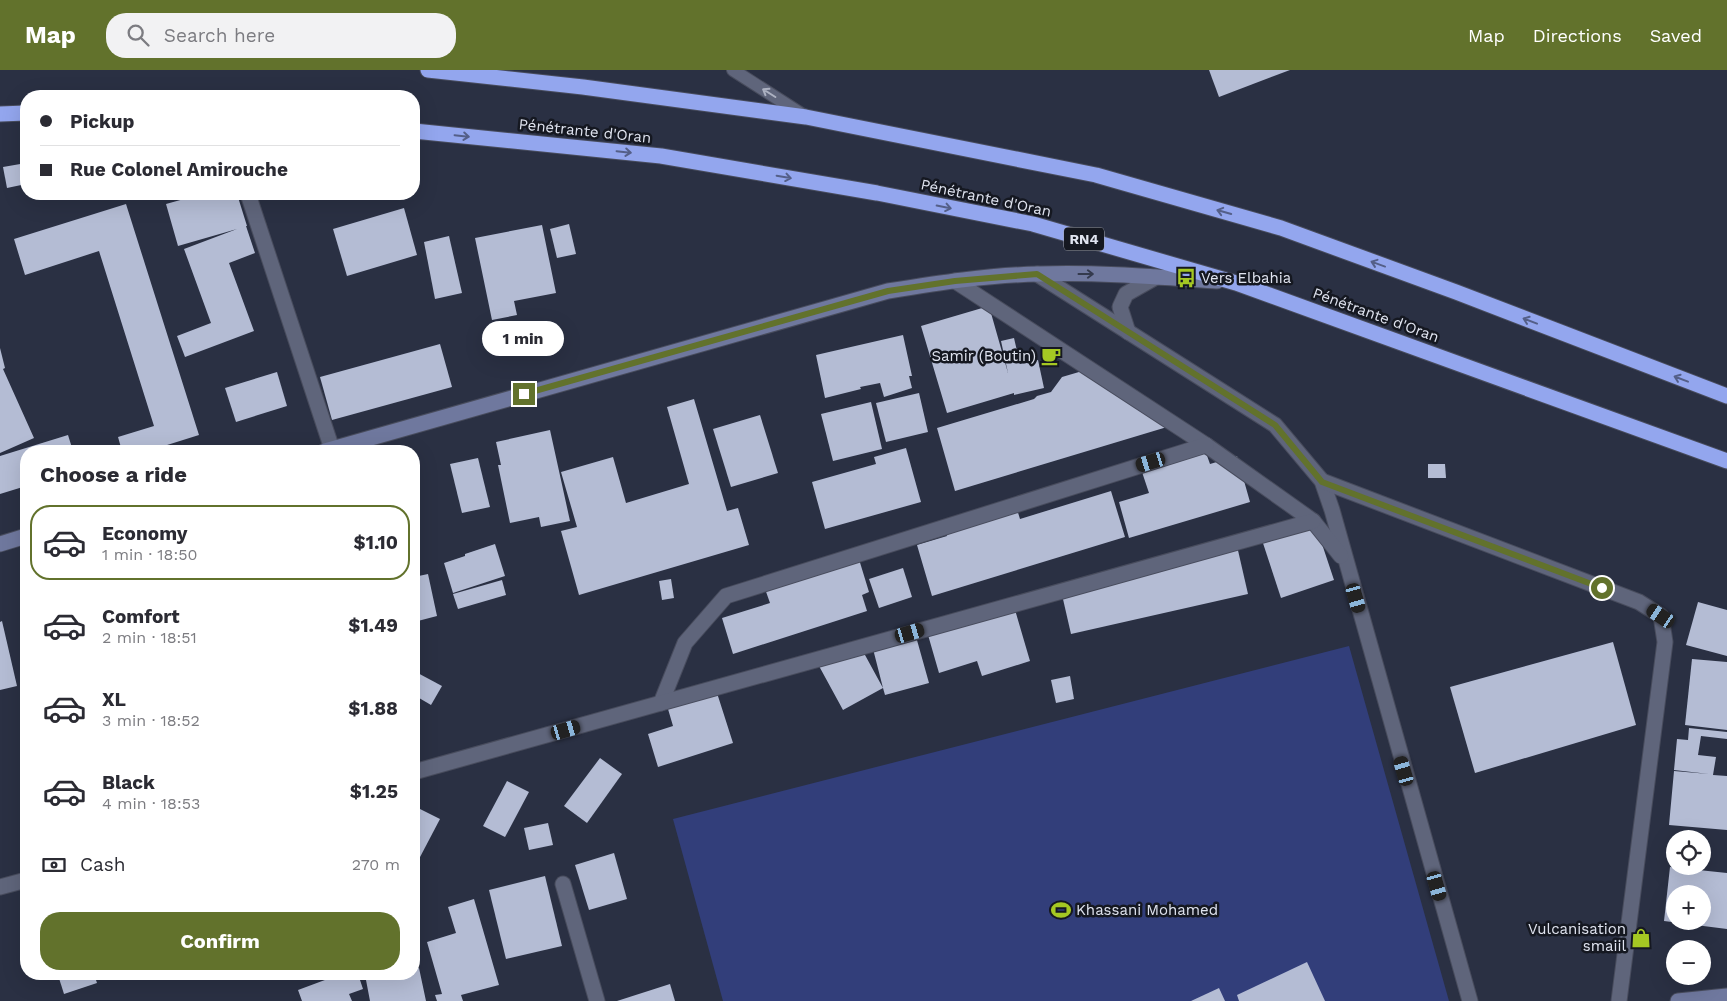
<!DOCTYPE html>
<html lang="en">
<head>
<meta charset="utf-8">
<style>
	body { margin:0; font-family:"Work Sans",sans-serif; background:#f2f2f3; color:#2b2b33; height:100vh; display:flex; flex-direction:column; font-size:19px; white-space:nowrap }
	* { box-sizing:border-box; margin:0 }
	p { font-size:16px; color:#7c7c81 }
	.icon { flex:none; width:28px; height:28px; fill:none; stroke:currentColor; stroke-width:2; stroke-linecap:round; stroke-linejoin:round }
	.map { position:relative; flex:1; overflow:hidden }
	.details { position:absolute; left:20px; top:375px; width:400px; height:535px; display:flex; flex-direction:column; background:#fff; border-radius:20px; box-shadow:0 5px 20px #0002 }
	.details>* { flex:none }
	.banner { position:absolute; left:20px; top:20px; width:400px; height:110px; border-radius:20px; box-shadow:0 5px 20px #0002; display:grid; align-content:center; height:110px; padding:0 20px; background:#fff }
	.controls { position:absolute; left:1666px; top:760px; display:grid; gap:10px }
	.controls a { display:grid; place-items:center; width:45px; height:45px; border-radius:50%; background:#fff; box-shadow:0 5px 20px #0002; font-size:25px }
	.end { position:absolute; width:22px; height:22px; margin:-11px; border:6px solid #62722c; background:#fff; box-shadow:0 0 0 2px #fff }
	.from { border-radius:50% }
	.bubble { position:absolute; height:35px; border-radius:18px; background:#fff; box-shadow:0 5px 20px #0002; font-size:16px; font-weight:700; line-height:35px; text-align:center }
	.car { position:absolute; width:15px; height:30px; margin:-15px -8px; border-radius:6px; box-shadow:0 0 4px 1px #0007; background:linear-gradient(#222 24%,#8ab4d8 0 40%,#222 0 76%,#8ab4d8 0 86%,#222 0) }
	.banner b { display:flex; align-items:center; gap:18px; height:48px; font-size:19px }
	.banner b+b { border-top:1px solid #e1e1e2 }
	.banner i { width:12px; height:12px; background:#2b2b33 }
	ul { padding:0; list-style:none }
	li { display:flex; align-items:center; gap:15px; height:75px; margin:0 10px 8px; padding:0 10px; border:2px solid transparent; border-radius:20px }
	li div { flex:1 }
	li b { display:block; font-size:19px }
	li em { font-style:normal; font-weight:700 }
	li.on { border-color:#62722c }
	li>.icon { width:45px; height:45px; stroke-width:1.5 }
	h2 { padding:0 20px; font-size:22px; line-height:60px }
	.pay { display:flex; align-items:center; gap:12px; height:55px; padding:0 20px; font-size:19px }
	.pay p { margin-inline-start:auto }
	.action { display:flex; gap:10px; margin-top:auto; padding:10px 20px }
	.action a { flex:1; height:58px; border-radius:20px; background:#62722c; color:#fff; font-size:20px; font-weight:700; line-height:58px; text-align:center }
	header { display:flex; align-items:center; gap:30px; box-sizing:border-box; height:70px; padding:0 25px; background:#62722c; color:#fff }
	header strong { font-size:24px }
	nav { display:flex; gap:28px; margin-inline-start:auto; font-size:18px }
	.search { width:350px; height:45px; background:#f2f2f3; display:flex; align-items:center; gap:12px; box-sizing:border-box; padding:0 18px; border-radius:20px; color:#7c7c81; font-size:19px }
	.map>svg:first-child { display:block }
	.green { fill:#323e7a }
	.building { fill:#b4bcd4; fill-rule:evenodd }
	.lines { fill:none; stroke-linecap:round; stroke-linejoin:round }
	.lane-casing { stroke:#484c5d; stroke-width:14 }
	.street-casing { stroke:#484c5d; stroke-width:17 }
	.secondary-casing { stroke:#484c5d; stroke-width:17 }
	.highway-casing { stroke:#484c5d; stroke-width:17 }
	.lane { stroke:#5f657b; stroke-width:12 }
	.street { stroke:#5f657b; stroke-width:15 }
	.secondary { stroke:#6f789e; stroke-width:15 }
	.highway { stroke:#93a6ee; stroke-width:15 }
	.oneway { stroke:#acb1c1 }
	.oneway2 { stroke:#545f88 }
	.oneway3 { stroke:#343a4d }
	.route { stroke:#62722c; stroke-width:6 }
	.labels { text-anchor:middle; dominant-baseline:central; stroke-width:5; stroke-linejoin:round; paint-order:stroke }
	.shield { fill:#151821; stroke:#a3a7b2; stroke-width:1 }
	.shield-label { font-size:14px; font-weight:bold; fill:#e0e4f0 }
	.street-label { font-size:15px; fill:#e0e4f0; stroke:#151821 }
	.poi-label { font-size:15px; fill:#e0e4f0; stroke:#151821; text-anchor:start }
</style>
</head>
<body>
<header>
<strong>Map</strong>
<div class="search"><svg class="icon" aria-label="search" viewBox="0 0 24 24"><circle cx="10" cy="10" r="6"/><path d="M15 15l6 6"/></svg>Search here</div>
<nav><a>Map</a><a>Directions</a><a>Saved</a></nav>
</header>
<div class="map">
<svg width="1727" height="931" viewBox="0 0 1727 931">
	<rect width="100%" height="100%" fill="#2a3043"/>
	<!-- green -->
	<path class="green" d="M1349,576L1449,931H723L673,749Z"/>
	<!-- building -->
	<g class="building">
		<path d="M1209,0H1290L1219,27Z"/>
		<path d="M26,93V114L7,118L3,97Z"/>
		<path d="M202,124H237L247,156H246L255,183L229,193L254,261L185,287L177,266L211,253L184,179L237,159L178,176L166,134Z"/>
		<path d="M126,134L199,365L148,381H122L118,367L154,356L99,181L25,205L14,169Z"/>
		<path d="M404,138L417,185L347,206L333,159Z"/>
		<path d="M569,154L576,184L557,188L550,159Z"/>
		<path d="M542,155L556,223L514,231L517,245L492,250L475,168Z"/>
		<path d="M449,166L462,223L435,229L424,172Z"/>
		<path d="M989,236L1008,303L1001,271L1014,268L1020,294L1038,290L1044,318L1014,325V323L947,343L921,256Z"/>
		<path d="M903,265L912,306H909L912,318L884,327L880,313L860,317L861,319L825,328L816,285Z"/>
		<path d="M440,274L452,317L332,350L320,307Z"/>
		<path d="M0,278L5,298L3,299L34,368L0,383Z"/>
		<path d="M1096,297L1177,354L955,421L937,358L1034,329L1037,326L1051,322L1062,307Z"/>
		<path d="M277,302L287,336L236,352L225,318Z"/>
		<path d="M919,323L928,362L886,372L876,333Z"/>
		<path d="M694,329L727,441L738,438L749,475L579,525L561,461L577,457L561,402L613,387L626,433L689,414L667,337Z"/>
		<path d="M871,332L882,379L833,391L821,344Z"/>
		<path d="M760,345L778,403L731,417L713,359Z"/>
		<path d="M550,360L570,451L541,457L539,447L510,453L498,395H501L496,372Z"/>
		<path d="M68,365L73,381H26V416L0,424V386Z"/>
		<path d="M906,378L921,432L825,459L812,412L876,394L874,387Z"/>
		<path d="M1205,380L1210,394L1237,386L1250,432L1129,468L1119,432L1149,423L1141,399Z"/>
		<path d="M478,388L490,437L462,443L450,394Z"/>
		<path d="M1428,394H1445L1446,408H1428Z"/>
		<path d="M1111,421L1125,467L932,526L917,475L947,466L943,455L1015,433L1020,449Z"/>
		<path d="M1312,444L1334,510L1281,528L1259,461Z"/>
		<path d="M495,474L505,506L453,523L444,493L465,486V484Z"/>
		<path d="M1237,476L1248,524L1071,564L1060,516Z"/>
		<path d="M858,486L869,522L862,525L867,541L733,584L722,548L770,533L764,516Z"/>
		<path d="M903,498L912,527L879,538L869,509Z"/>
		<path d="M428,504L437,546L414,552V507Z"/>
		<path d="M671,509L674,528L662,530L659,511Z"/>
		<path d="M502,510L506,525L458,539L453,524Z"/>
		<path d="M1698,532L1727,540V586L1686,575Z"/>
		<path d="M1013,533L1030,591L982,606L977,591L939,603L926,558Z"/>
		<path d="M2,551L17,616L0,620V552Z"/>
		<path d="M915,563L929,613L885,625L883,618L843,640L819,596L859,574L883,618L872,575Z"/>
		<path d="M1613,572L1636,655L1475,703L1450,617Z"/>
		<path d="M1692,589L1727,592V660L1685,655Z"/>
		<path d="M414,601L442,616L431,635L414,625Z"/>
		<path d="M1070,606L1074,629L1056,633L1051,610Z"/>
		<path d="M717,623L733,673L658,697L648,664L673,656L668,639Z"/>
		<path d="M1689,658L1727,662V669L1701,666L1698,685L1716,687L1713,705L1727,706V760L1669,755L1674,701L1709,704L1674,700L1677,669L1688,670Z"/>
		<path d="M600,688L622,704L587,753L564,736Z"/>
		<path d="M507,711L529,722L505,767L483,756Z"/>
		<path d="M418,738L440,749L419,789L414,786V745Z"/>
		<path d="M548,753L553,775L529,780L524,758Z"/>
		<path d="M614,783L627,829L589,840L575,795Z"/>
		<path d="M1670,797L1727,803V859L1664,851ZM1675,824H1702V851H1675Z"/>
		<path d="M545,806L562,876L506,889L489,820Z"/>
		<path d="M474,829L499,915L461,925L463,931H437L435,925L442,924L427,872L456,863L448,837Z"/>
		<path d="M1307,892L1325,931H1239L1237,925Z"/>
		<path d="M419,898L426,931H370L366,910L393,904H414V899Z"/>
		<path d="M62,904H94L97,913L64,924L58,905Z"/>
		<path d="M341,904H358L363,919L349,924L352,931H302L298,920Z"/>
		<path d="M670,914L675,931H617Z"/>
		<path d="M1219,918L1225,931H1191Z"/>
	</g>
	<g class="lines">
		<defs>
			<path id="lane" d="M733,0L806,47"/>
			<g id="street">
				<path d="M249,127L332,379"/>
				<path d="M1037,204L1275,355L1322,411L1332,440L1470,931"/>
				<path d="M955,211L1206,375L1313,451L1341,486"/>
				<path d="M1128,262L1120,237L1126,224L1156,207"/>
				<path d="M1322,411L1639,532L1661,546L1665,572L1619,931"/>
				<path d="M661,633L685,573L726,526L1206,375"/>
				<path d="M414,702L1313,451"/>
				<path d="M563,814L597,931"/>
				<path d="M0,817L26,810"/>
			</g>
			<g id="secondary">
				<path d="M325,381L888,221C938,213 988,205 1039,204C1099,202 1158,207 1217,211"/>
				<path d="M0,474L26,466"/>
				<path d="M1678,931L1727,926"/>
			</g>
			<g id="highway">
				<path d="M428,0L583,17L806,47L1096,105L1281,158L1456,222L1727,326"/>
				<path d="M0,44L26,43"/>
				<path d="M414,61L661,86L877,123L1033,154L1236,213L1727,391"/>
			</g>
		</defs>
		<!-- lane casing -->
		<use href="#lane" class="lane-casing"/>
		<!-- street casing -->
		<use href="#street" class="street-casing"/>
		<!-- secondary casing -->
		<use href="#secondary" class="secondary-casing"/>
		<!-- highway casing -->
		<use href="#highway" class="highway-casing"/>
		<!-- lane -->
		<use href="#lane" class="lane"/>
		<!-- street -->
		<use href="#street" class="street"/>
		<!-- secondary -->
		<use href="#secondary" class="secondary"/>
		<!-- highway -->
		<use href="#highway" class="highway"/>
	</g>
	<!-- one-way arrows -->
	<defs><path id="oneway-shaft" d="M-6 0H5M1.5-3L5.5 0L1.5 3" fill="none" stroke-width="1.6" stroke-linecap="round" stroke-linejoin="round" transform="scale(1.25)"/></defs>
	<use class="oneway" href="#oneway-shaft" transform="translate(769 23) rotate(-148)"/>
	<g class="oneway2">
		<use href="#oneway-shaft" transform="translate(462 66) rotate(6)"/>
		<use href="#oneway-shaft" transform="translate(624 82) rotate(6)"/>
		<use href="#oneway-shaft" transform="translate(784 107) rotate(10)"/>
		<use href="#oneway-shaft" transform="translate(944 137) rotate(11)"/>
		<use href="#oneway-shaft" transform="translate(1224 142) rotate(-164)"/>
		<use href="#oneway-shaft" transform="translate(1378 194) rotate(-160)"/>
		<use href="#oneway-shaft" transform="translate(1530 251) rotate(-159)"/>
		<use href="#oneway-shaft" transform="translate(1681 309) rotate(-159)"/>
	</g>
	<use class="oneway3" href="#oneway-shaft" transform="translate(1086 204)"/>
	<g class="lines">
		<!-- route -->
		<path class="route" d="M524,324L888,221L955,211L1037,204L1275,355L1322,412L1602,518"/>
	</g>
	<!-- icons -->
	<defs>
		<symbol id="bus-bare" viewBox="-9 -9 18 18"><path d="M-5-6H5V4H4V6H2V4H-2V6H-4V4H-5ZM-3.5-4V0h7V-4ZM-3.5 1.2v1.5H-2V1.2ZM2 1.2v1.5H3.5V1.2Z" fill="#a5c823" stroke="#151821" stroke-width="2.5" paint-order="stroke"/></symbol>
		<symbol id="cafe-bare" viewBox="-9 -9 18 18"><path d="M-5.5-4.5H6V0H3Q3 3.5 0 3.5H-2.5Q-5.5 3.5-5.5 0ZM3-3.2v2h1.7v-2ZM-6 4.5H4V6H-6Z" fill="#a5c823" stroke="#151821" stroke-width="2.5" paint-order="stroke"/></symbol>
		<symbol id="stadium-bare" viewBox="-9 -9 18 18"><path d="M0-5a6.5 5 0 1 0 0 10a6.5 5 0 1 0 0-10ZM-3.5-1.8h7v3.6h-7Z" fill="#a5c823" stroke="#151821" stroke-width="2.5" paint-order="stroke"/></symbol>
		<symbol id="shop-bare" viewBox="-9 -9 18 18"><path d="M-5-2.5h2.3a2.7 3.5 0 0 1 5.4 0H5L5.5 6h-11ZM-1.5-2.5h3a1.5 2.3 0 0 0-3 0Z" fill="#a5c823" stroke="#151821" stroke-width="2.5" paint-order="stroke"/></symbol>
	</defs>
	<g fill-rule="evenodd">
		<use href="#bus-bare" x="1172" y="194" width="28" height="28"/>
		<use href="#cafe-bare" x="1037" y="272" width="28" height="28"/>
		<use href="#stadium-bare" x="1047" y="826" width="28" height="28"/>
		<use href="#shop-bare" x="1627" y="854" width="28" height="28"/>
	</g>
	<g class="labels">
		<!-- shield labels -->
		<rect class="shield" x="1064" y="157.5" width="40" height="23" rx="4"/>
		<g class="shield-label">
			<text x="1084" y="169">RN4</text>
		</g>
		<!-- street labels -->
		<g class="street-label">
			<text transform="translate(585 61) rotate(6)">Pénétrante d'Oran</text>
			<text transform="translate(986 128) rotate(12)">Pénétrante d'Oran</text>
			<text transform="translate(1376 245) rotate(20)">Pénétrante d'Oran</text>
		</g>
		<!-- poi labels -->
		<g class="poi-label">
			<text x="1201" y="208">Vers Elbahia</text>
			<text x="1036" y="286" text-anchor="end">Samir (Boutin)</text>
			<text x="1076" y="840">Khassani Mohamed</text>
			<text x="1626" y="859" text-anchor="end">Vulcanisation<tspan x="1626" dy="17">smaiil</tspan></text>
		</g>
	</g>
</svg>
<div class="controls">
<a><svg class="icon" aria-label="locate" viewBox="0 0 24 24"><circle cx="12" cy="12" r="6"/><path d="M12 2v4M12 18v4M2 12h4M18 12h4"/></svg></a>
<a>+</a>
<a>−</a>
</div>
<i class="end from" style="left:1602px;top:518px"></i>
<i class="end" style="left:524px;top:324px"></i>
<div class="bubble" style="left:482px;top:251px;width:82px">1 min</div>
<i class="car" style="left:1151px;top:392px;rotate:253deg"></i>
<i class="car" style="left:1356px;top:528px;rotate:164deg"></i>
<i class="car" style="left:1661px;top:546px;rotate:304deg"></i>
<i class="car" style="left:910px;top:563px;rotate:74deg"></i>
<i class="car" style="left:566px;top:660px;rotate:74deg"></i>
<i class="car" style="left:1404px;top:701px;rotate:344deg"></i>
<i class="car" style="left:1437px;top:816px;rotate:164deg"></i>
<div class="banner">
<b><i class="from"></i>Pickup</b>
<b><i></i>Rue Colonel Amirouche</b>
</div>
<section class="details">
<h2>Choose a ride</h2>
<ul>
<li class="on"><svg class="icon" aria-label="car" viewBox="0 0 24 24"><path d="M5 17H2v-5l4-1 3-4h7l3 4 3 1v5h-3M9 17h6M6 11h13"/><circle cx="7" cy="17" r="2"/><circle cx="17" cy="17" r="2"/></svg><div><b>Economy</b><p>1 min · 18:50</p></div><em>$1.10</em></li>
<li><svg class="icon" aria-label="car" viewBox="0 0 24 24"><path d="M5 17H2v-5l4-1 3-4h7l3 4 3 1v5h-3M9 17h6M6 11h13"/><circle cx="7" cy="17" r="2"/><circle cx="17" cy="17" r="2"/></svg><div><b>Comfort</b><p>2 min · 18:51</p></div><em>$1.49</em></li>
<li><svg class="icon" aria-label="car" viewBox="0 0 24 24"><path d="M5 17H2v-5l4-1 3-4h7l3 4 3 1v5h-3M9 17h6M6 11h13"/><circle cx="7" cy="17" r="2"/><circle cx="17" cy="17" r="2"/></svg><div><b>XL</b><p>3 min · 18:52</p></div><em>$1.88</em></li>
<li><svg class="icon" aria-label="car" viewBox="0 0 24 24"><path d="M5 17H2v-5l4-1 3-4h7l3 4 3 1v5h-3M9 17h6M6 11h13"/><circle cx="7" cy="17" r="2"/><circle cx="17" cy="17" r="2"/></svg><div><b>Black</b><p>4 min · 18:53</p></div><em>$1.25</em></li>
</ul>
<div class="pay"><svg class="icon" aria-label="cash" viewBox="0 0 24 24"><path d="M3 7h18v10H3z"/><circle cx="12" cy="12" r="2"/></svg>Cash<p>270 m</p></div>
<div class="action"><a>Confirm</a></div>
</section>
</div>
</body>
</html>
